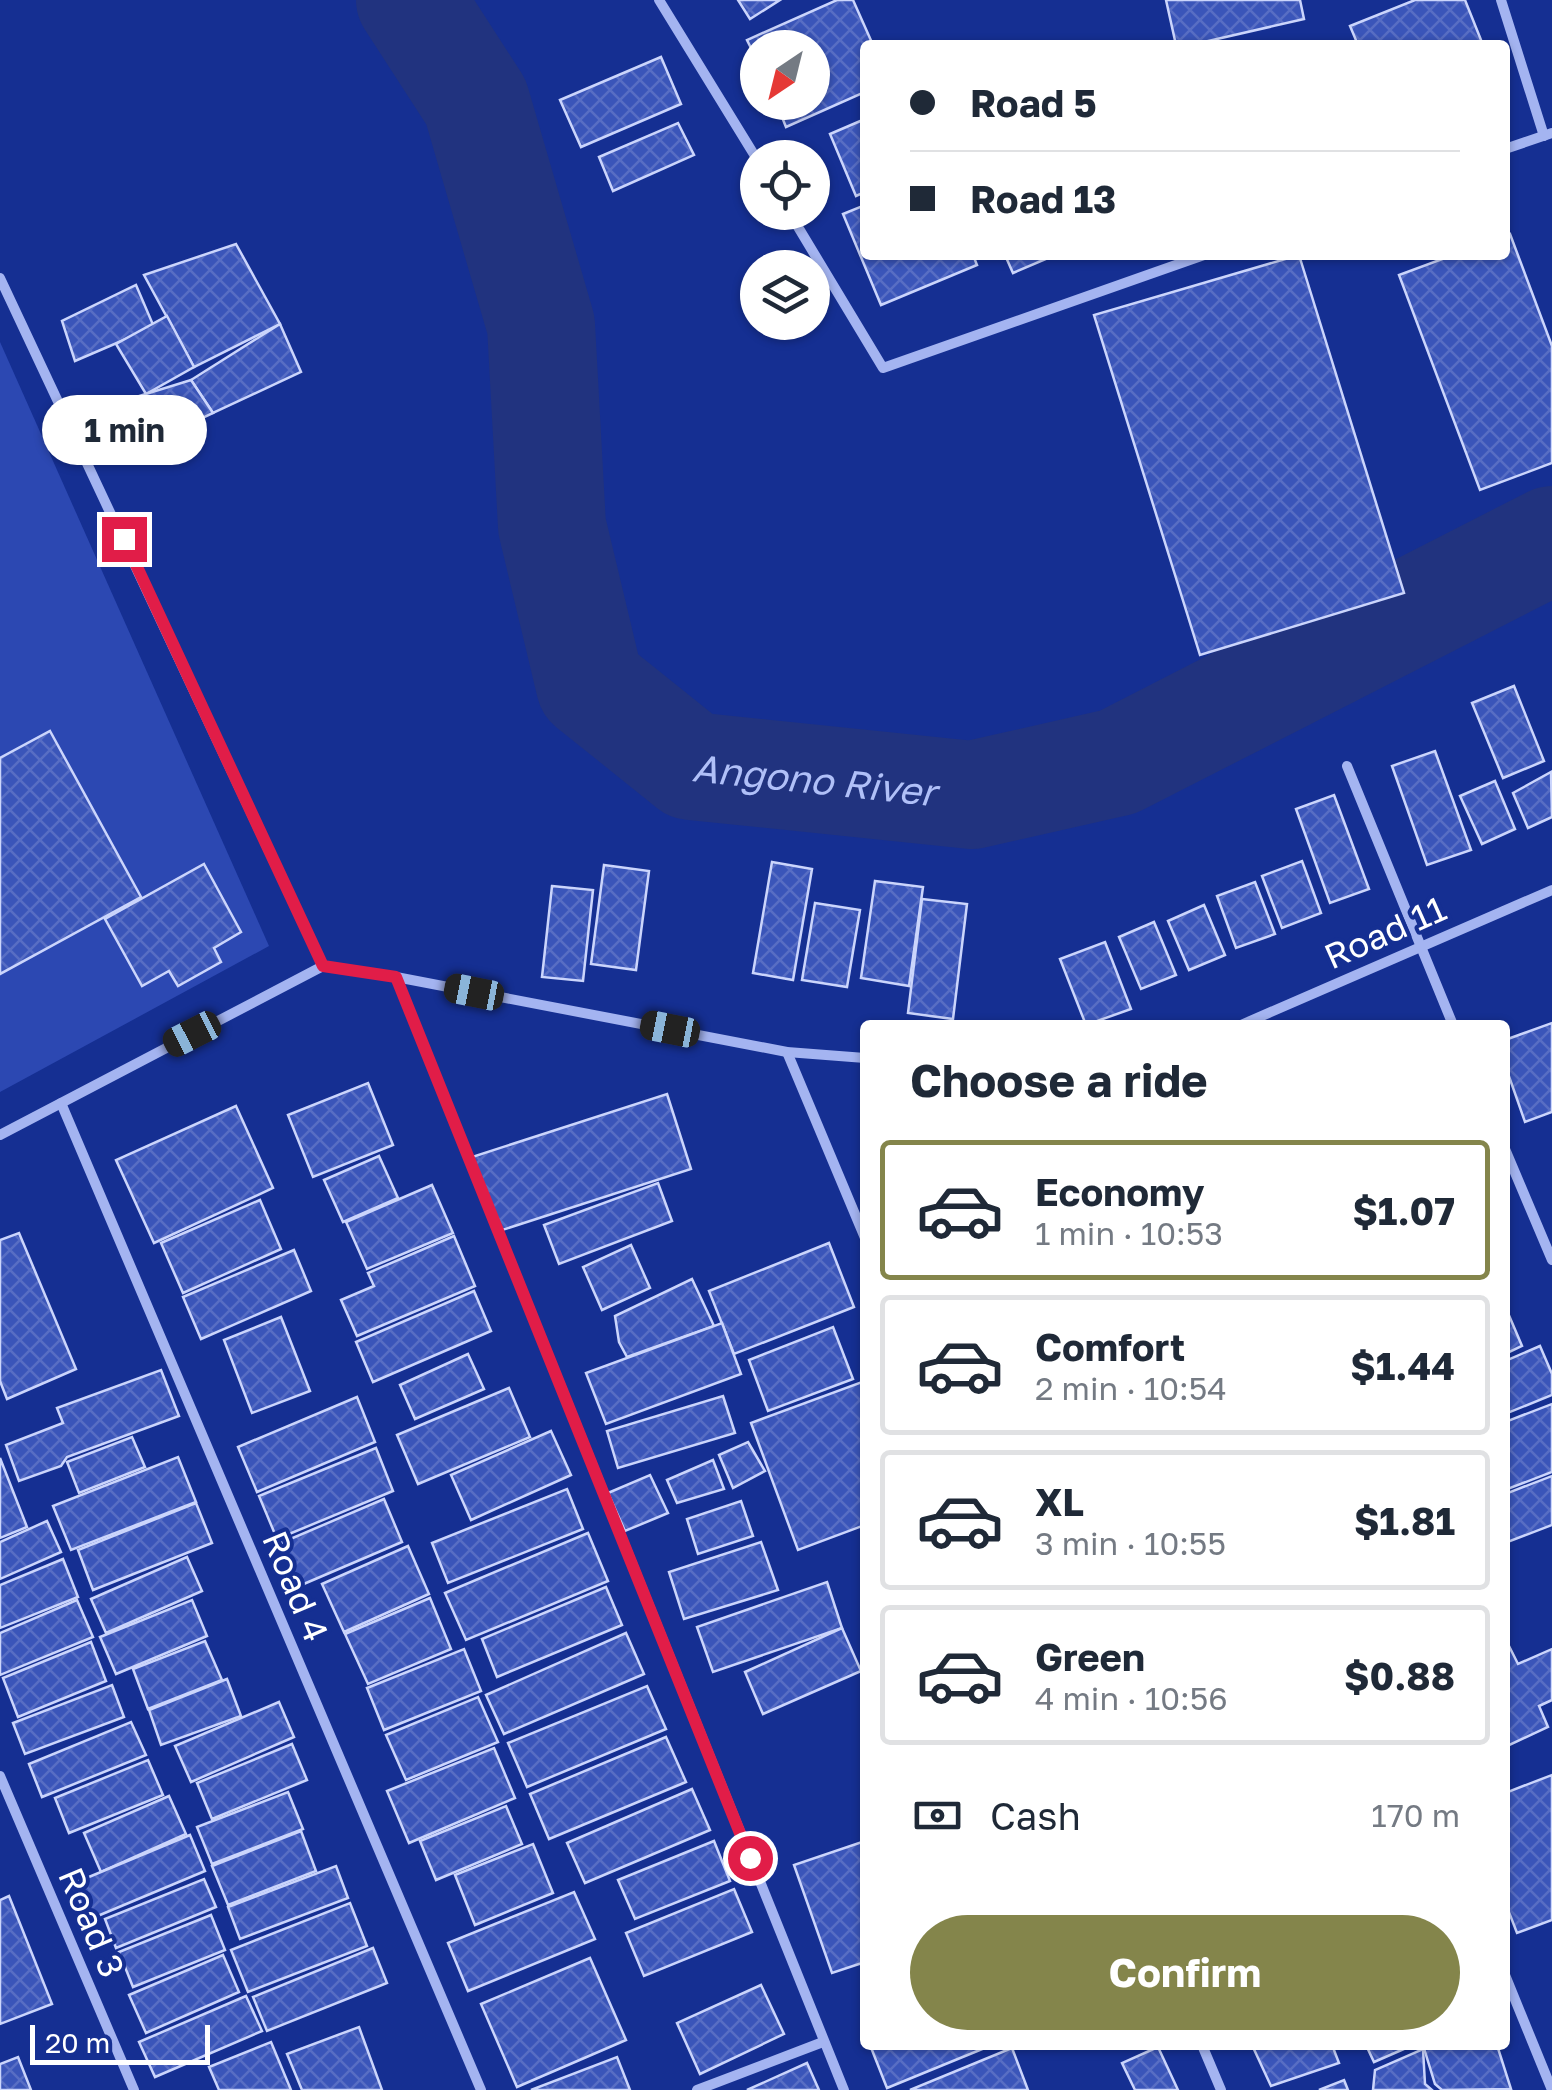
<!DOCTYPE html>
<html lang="en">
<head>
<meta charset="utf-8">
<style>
	body { margin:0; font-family:"Golos Text",sans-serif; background:#f2f2f3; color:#1f2937; height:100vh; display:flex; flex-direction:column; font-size:38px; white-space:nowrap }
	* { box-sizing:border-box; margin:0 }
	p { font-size:32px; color:#747a83 }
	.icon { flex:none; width:55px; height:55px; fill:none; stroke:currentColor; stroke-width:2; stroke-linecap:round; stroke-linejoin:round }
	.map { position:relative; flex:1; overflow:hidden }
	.side { position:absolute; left:860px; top:1020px; width:650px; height:1030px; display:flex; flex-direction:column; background:#fff; border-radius:10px; box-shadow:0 2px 8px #0004 }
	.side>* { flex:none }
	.banner { position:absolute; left:860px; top:40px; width:650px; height:220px; border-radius:10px; box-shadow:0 2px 8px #0004; display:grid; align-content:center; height:220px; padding:0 50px; background:#fff }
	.needle { width:65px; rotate:215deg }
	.buttons { position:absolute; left:740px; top:30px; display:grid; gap:20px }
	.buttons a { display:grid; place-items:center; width:90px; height:90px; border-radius:50%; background:#fff; box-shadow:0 2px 8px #0004; font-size:50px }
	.scale { position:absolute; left:30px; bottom:25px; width:180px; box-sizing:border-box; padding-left:10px; border:5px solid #fff; border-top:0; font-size:28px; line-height:35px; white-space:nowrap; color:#fff; -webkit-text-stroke:8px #152f92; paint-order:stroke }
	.end { position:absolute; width:45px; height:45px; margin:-22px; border:12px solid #e11d48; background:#fff; box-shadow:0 0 0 5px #fff }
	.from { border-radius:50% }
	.bubble { position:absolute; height:70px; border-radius:35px; background:#fff; box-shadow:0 2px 8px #0004; font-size:32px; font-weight:700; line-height:70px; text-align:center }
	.car { position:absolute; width:30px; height:60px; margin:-30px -15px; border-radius:12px; box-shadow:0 0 8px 2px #0007; background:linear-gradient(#222 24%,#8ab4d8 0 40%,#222 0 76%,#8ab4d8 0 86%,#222 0) }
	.banner b { display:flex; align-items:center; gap:35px; height:95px; font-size:38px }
	.banner b+b { border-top:2px solid #e0e1e3 }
	.banner i { width:25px; height:25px; background:#1f2937 }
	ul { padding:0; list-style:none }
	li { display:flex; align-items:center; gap:30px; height:140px; margin:0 20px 15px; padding:0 30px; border:5px solid #e0e1e3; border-radius:10px }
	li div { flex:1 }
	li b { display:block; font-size:38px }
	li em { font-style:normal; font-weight:700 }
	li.current { border-color:#84854b }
	li>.icon { width:90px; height:90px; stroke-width:1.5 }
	h2 { padding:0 50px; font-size:45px; line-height:120px }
	.pay { display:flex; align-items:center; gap:25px; height:110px; padding:0 50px; font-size:38px }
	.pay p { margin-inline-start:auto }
	.primary-button { display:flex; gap:20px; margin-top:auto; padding:20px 50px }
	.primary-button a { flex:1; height:115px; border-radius:60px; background:#84854b; color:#fff; font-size:40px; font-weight:700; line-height:115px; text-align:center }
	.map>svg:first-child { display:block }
	.green { fill:#2c48b2 }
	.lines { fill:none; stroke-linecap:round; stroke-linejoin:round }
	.river { stroke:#21337f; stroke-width:108 }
	.building { fill:url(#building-cross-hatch); stroke:#cbd5fc; stroke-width:2.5 }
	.minor { stroke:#a4b4f1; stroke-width:10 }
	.route { stroke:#e11d48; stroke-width:12 }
	.labels { text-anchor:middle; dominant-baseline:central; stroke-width:8; stroke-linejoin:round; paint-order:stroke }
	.street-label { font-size:35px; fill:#fff; stroke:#152f92 }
	.water-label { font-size:38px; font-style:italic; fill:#b0c0f8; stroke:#152f92 }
</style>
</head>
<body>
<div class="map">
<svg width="1552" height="2090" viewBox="0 0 1552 2090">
	<defs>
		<pattern id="building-cross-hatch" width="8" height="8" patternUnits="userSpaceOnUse" patternTransform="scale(2.5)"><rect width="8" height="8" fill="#3a55b9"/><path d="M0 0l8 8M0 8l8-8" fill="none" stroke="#586ec4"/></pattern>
	</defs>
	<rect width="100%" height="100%" fill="#152f92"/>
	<!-- green -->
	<path class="green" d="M0,342L269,946L0,1092Z"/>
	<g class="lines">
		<!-- river -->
		<path class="river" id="s1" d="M410,0L476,102L541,325L552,526L590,685L691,766L972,795L1118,762L1552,540"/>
	</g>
	<!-- building -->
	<g class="building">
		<path d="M738,0H780L750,19Z"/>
		<path d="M837,0H853L873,45H865V92L786,127L776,102H812V48H758V62L747,40Z"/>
		<path d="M1166,0H1300L1304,19L1191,45H1176Z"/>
		<path d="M1415,0H1465L1483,45H1358L1350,26Z"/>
		<path d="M661,57L681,104L581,147L560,100Z"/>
		<path d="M865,119V192L856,196L830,134Z"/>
		<path d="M678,123L694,155L613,191L599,157Z"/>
		<path d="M865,205V255H973L977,265L881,305L843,214Z"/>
		<path d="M1510,234L1552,346V463L1480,490L1399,275L1453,255H1505V236Z"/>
		<path d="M236,244L280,324L194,367L144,275Z"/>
		<path d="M1005,255H1055L1013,273Z"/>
		<path d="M1299,255L1404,593L1200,655L1094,315Z"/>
		<path d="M136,285L154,327L75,361L62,321Z"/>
		<path d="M167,316L194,367L146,394L116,344Z"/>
		<path d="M280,324L301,372L213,413L191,380Z"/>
		<path d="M191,380L213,413L133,451L107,406Z"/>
		<path d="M1514,686L1544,761L1503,778L1472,703Z"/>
		<path d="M50,731L141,897L0,974V758Z"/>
		<path d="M1435,751L1471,850L1427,865L1392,766Z"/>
		<path d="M1551,772L1552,817L1528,828L1513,793Z"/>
		<path d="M1495,781L1515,829L1482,844L1460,796Z"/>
		<path d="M1334,795L1369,889L1330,903L1296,809Z"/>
		<path d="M1302,861L1321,913L1282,928L1262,876Z"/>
		<path d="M772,862L812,869L793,980L753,973Z"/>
		<path d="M204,864L241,932L214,948L221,962L178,986L169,971L142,986L105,919Z"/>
		<path d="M604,865L649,871L636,970L591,964Z"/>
		<path d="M875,881L923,887L909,986L861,978Z"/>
		<path d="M1255,882L1275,934L1236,948L1217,896Z"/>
		<path d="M552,886L593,890L583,981L542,977Z"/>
		<path d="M922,899L967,904L953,1019L908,1013Z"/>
		<path d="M815,903L860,910L847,987L802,980Z"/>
		<path d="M1204,905L1225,955L1189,970L1168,921Z"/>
		<path d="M1154,922L1176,975L1141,989L1119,937Z"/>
		<path d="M1105,942L1131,1009L1086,1025L1060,959Z"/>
		<path d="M1552,1023V1112L1525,1122L1505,1065V1040Z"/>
		<path d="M368,1083L393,1145L313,1177L288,1115Z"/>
		<path d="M667,1094L691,1169L496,1232L472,1157Z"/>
		<path d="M236,1106L273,1188L154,1243L116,1160Z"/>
		<path d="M379,1156L398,1198L343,1222L324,1180Z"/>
		<path d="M658,1183L672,1221L559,1264L544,1225Z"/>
		<path d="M432,1185L453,1233L367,1269L346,1222Z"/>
		<path d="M260,1200L281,1249L183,1293L161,1243Z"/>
		<path d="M19,1233L76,1369L7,1399L0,1381V1240Z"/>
		<path d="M454,1236L475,1286L357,1336L341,1300L374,1286L368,1273Z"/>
		<path d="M829,1243L854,1307L734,1354L709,1291Z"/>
		<path d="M631,1245L650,1288L602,1310L583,1267Z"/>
		<path d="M294,1250L311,1291L201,1339L183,1297Z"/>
		<path d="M692,1279L714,1326L627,1357L619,1342L615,1316Z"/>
		<path d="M474,1291L491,1331L373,1382L356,1342Z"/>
		<path d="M1505,1306L1522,1346L1505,1354Z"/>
		<path d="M281,1317L310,1391L252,1413L224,1340Z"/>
		<path d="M722,1323L741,1374L606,1424L586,1373Z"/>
		<path d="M833,1327L853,1379L768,1411L749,1360Z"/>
		<path d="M1540,1346L1552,1374V1395L1505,1414V1361Z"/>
		<path d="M468,1354L484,1389L415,1419L400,1385Z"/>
		<path d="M161,1370L179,1416L67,1457L61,1466L19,1481L6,1445L63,1423L57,1408Z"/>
		<path d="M862,1382L865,1389V1525L798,1550L751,1423Z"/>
		<path d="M509,1388L530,1437L418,1484L397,1435Z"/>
		<path d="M723,1396L735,1433L618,1468L607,1431Z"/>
		<path d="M357,1397L375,1442L257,1492L238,1447Z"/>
		<path d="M1552,1404V1472L1505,1490V1422Z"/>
		<path d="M551,1431L571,1475L471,1520L451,1475Z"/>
		<path d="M132,1437L145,1467L79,1493L67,1462Z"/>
		<path d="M748,1442L765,1471L733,1488L719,1455Z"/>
		<path d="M376,1448L393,1491L277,1539L259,1496Z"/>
		<path d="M178,1457L196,1502L71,1550L53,1506Z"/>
		<path d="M0,1458L27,1527L0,1538Z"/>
		<path d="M713,1460L724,1489L677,1503L667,1480Z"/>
		<path d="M650,1475L668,1513L625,1531L608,1493Z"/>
		<path d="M1552,1476V1525L1505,1543V1494Z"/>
		<path d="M567,1489L583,1529L448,1583L432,1543Z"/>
		<path d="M384,1499L402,1542L299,1586L281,1543Z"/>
		<path d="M741,1501L753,1536L698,1554L687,1519Z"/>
		<path d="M196,1503L212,1543L93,1590L78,1550Z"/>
		<path d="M47,1521L61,1552L0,1579V1542Z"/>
		<path d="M588,1533L608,1581L466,1640L445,1593Z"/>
		<path d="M761,1542L778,1590L684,1619L669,1572Z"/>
		<path d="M408,1546L429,1594L344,1632L322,1584Z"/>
		<path d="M187,1557L202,1591L106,1633L91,1599Z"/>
		<path d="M63,1559L78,1597L0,1628V1585Z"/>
		<path d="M827,1582L842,1628L713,1672L697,1627Z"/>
		<path d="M606,1587L622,1625L497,1677L482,1639Z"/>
		<path d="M430,1598L451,1649L368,1684L345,1634Z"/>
		<path d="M77,1600L93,1637L0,1675V1633Z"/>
		<path d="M192,1600L207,1636L116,1674L100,1637Z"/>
		<path d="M842,1628L861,1671L763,1714L745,1672Z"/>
		<path d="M626,1633L644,1674L504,1734L486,1695Z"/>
		<path d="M1506,1640L1518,1664L1552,1649V1700L1539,1706L1548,1727L1505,1747Z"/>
		<path d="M205,1641L222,1680L148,1709L133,1669Z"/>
		<path d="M91,1642L106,1681L18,1717L3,1678Z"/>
		<path d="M464,1649L481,1691L384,1730L367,1688Z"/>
		<path d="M227,1679L241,1716L161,1745L149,1710Z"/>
		<path d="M112,1685L124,1717L25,1754L13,1723Z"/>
		<path d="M647,1686L666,1729L527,1787L508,1743Z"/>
		<path d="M478,1697L498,1742L406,1780L386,1735Z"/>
		<path d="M279,1702L294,1737L191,1782L175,1746Z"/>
		<path d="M131,1722L146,1755L42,1797L29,1764Z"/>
		<path d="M666,1737L686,1782L549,1839L530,1794Z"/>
		<path d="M292,1744L307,1780L212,1819L197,1783Z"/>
		<path d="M494,1748L515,1798L409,1843L387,1791Z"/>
		<path d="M148,1760L163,1795L69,1833L55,1798Z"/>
		<path d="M1552,1775V1920L1517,1933L1505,1902V1793Z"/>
		<path d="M692,1789L710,1830L585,1883L567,1843Z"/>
		<path d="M288,1792L303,1829L212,1864L197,1827Z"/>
		<path d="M169,1796L186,1834L101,1872L84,1833Z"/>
		<path d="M506,1806L522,1844L436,1880L420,1841Z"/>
		<path d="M301,1831L316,1871L228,1905L212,1866Z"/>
		<path d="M190,1835L205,1871L88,1920L72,1884Z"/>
		<path d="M714,1841L730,1881L635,1919L618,1880Z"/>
		<path d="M865,1841V1962L832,1973L794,1865Z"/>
		<path d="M533,1844L553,1893L475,1925L455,1875Z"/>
		<path d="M336,1866L348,1898L240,1939L228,1907Z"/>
		<path d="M204,1879L216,1907L116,1948L105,1919Z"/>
		<path d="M734,1889L752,1932L644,1976L626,1933Z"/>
		<path d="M574,1892L595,1939L468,1991L448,1943Z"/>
		<path d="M9,1896L52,2004L0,2024V1900Z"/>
		<path d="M350,1903L367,1946L248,1992L231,1950Z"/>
		<path d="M211,1915L225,1950L133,1987L119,1952Z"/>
		<path d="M373,1948L387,1983L267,2031L253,1997Z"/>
		<path d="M223,1955L239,1992L146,2033L129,1995Z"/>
		<path d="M590,1958L626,2040L517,2087L481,2004Z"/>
		<path d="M761,1985L784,2034L700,2074L677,2023Z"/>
		<path d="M246,1996L262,2031L155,2077L139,2042Z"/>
		<path d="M359,2027L382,2090H302L287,2054Z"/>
		<path d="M271,2042L291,2090H219L209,2067Z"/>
		<path d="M870,2045H992L887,2088Z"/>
		<path d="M1252,2045H1332L1339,2063L1271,2086Z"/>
		<path d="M1366,2045H1413L1374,2062Z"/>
		<path d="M1423,2045H1497L1511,2089L1442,2090L1435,2084Z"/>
		<path d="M1158,2047L1178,2090H1135L1122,2063Z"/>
		<path d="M1012,2048L1028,2090H910Z"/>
		<path d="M1423,2049L1425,2084L1432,2090H1373L1375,2070Z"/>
		<path d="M18,2057L31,2090H0V2064Z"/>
		<path d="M617,2057L630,2090H531Z"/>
		<path d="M807,2063L819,2090H747Z"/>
		<path d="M1344,2080L1348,2090H1319Z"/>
	</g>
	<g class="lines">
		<!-- minor -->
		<g class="minor">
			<path d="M659,0L758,161"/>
			<path d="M1501,0L1544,136"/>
			<path d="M1505,149L1552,133"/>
			<path d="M789,212L883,368L1204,255"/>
			<path d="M0,278L323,966"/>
			<path d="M1347,766L1453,1025"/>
			<path d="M396,977L844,2090"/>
			<path d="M1241,1025L1552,890"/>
			<path d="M787,1052L865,1238"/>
			<path d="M61,1103L481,2090"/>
			<path d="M0,1135L323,966L396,977L787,1052L865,1058"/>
			<path d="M1505,1149L1552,1260"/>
			<path d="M0,1776L134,2090"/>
			<path d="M1505,1975L1552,2090"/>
			<path d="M1202,2045L1221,2090"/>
			<path d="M697,2090L823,2042"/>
		</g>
	</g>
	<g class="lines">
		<!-- route -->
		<path class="route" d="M124,539L323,966L396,977L750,1858"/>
	</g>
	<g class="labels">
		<!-- street labels -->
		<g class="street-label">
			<text transform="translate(1385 932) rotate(-24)">Road 11</text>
			<text transform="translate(296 1586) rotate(67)">Road 4</text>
			<text transform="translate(92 1922) rotate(67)">Road 3</text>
		</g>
		<!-- water labels -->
		<g class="water-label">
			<text stroke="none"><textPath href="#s1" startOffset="972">Angono River</textPath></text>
		</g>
	</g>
</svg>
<div class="buttons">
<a><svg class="needle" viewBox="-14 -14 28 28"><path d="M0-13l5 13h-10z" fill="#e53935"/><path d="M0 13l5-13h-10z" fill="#747a83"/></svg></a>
<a><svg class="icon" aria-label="locate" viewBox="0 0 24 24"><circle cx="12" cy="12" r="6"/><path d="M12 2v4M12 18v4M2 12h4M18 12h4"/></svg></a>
<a><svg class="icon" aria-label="layers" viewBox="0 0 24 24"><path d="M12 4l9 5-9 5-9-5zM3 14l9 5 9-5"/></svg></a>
</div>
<div class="scale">20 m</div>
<i class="end from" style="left:750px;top:1858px"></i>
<i class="end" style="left:124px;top:539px"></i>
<div class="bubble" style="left:42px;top:395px;width:165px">1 min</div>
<i class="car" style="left:474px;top:992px;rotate:281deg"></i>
<i class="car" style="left:670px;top:1029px;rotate:281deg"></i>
<i class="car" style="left:192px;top:1034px;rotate:243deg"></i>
<div class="banner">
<b><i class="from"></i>Road 5</b>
<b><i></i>Road 13</b>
</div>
<section class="side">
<h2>Choose a ride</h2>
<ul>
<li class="current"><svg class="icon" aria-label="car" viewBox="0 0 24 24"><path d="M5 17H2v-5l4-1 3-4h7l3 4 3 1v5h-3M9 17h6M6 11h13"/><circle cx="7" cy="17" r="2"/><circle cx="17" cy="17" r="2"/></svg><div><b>Economy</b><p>1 min · 10:53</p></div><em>$1.07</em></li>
<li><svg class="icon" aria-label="car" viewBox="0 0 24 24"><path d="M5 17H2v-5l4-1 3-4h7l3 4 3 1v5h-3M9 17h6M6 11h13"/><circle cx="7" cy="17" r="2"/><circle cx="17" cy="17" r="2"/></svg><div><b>Comfort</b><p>2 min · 10:54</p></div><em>$1.44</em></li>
<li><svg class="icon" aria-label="car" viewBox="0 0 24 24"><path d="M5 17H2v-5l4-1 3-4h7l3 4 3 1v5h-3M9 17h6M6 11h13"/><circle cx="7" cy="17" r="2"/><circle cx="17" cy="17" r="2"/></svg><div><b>XL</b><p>3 min · 10:55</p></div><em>$1.81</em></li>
<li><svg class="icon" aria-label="car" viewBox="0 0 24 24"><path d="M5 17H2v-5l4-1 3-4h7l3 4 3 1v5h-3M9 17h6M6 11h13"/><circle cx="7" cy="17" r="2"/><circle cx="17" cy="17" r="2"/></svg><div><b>Green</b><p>4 min · 10:56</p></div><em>$0.88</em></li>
</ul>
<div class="pay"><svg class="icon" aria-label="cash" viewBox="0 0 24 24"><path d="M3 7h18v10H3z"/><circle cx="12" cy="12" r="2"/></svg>Cash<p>170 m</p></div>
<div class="primary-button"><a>Confirm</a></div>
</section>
</div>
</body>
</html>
